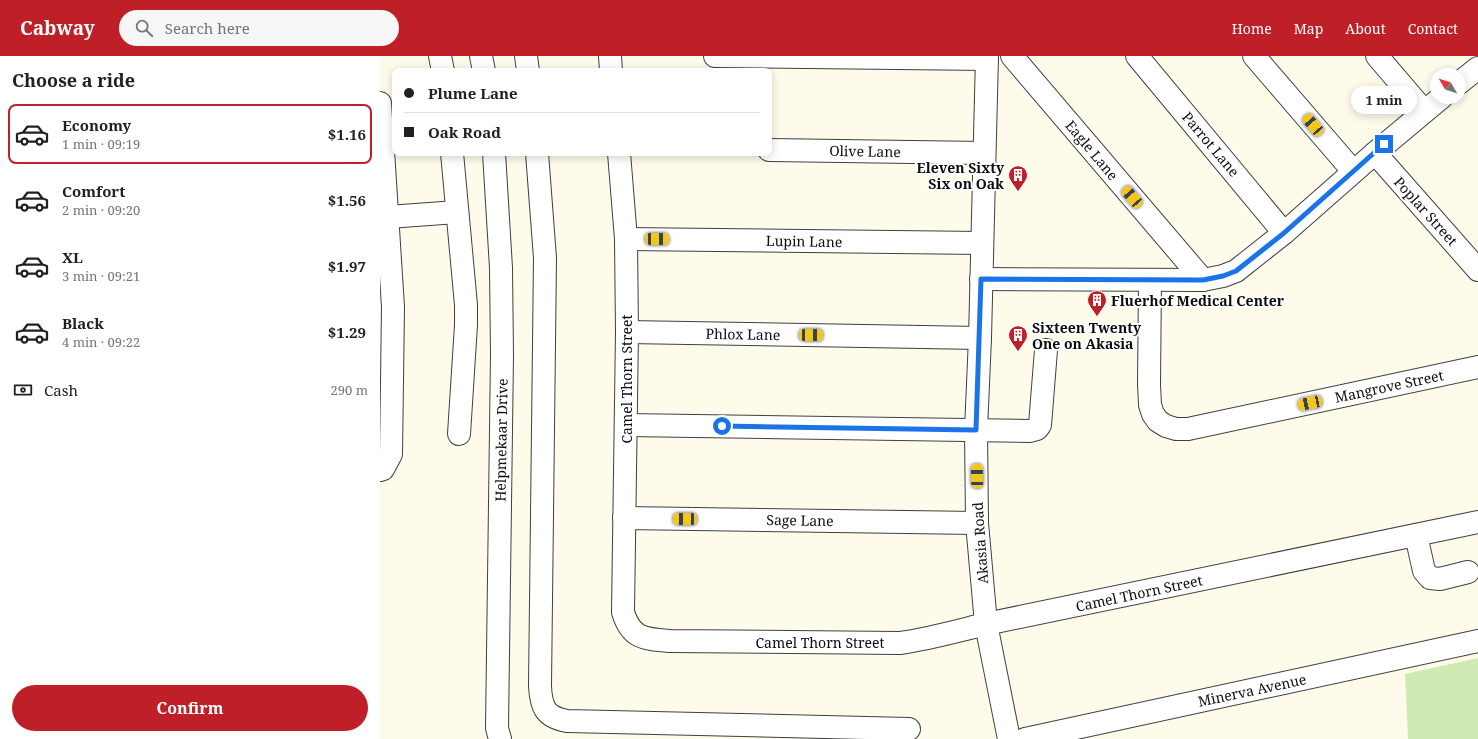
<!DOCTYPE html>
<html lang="en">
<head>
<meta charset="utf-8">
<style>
	body { margin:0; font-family:"Noto Serif",serif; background:#f6f6f6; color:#202124; height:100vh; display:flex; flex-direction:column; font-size:15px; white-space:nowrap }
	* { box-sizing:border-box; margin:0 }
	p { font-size:13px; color:#757577 }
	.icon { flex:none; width:22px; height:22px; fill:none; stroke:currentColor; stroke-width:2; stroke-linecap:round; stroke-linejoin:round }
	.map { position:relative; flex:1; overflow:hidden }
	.panel { display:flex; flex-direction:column; background:#fff; width:380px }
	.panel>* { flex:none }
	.guide { position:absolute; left:12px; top:12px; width:380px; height:88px; border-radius:8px; box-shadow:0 2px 10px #0003; display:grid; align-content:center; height:88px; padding:0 12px; background:#fff }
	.needle { width:26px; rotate:309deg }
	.buttons { position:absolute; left:1050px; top:12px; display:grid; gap:8px }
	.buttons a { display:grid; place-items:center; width:36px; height:36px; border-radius:50%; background:#fff; box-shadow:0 2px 10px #0003; font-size:20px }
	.end { position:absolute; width:18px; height:18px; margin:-9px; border:5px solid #1a73e8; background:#fff; box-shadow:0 0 0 2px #fff }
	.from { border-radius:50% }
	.bubble { position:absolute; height:28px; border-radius:14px; background:#fff; box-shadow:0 2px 10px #0003; font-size:13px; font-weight:700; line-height:28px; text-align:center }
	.car { position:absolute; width:12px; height:24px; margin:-12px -6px; border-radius:5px; box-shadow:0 0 3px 1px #0007; background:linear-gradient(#f5c518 24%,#345 0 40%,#f5c518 0 76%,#345 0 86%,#f5c518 0) }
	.guide b { display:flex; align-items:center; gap:14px; height:38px; font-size:15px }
	.guide b+b { border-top:1px solid #e0e0e0 }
	.guide i { width:10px; height:10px; background:#202124 }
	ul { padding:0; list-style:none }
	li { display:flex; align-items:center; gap:12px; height:60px; margin:0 8px 6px; padding:0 4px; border:2px solid transparent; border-radius:8px }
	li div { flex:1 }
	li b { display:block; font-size:15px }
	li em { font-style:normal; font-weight:700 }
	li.selected { border-color:#bf2027 }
	li>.icon { width:36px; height:36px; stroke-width:1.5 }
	h2 { padding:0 12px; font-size:18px; line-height:48px }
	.pay { display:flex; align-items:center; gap:10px; height:44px; padding:0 12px; font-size:15px }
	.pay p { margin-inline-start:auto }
	.primary-button { display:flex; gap:8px; margin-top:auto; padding:8px 12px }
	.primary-button a { flex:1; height:46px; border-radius:24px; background:#bf2027; color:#fff; font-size:16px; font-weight:700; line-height:46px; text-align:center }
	header { display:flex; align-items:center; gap:24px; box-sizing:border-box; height:56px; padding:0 20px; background:#bf2027; color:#fff }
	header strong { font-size:19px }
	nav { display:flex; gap:22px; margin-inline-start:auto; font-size:14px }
	.search { width:280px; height:36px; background:#f6f6f6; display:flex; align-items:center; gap:10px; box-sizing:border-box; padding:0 14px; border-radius:22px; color:#757577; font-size:15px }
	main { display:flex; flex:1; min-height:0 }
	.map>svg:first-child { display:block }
	.green { fill:#d0eab4 }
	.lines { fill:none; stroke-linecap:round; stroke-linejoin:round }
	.minor-casing { stroke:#3f3f3f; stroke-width:24 }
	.minor { stroke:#fff; stroke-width:22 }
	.route { stroke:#1a73e8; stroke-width:5 }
	.labels { text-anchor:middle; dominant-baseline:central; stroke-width:4; stroke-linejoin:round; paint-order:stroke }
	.street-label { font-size:14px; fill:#0c0c0c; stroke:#fff }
	.poi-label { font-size:14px; font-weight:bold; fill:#0c0c0c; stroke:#fff; text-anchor:start }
</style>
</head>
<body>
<header>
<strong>Cabway</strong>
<div class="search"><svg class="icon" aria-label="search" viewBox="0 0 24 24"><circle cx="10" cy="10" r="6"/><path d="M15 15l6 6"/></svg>Search here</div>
<nav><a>Home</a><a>Map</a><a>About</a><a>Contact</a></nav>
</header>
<main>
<section class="panel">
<h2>Choose a ride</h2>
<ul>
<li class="selected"><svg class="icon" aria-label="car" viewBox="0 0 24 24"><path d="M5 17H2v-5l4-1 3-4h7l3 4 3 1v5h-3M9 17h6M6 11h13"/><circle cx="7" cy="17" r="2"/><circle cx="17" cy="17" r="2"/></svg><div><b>Economy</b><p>1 min · 09:19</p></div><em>$1.16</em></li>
<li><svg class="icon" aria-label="car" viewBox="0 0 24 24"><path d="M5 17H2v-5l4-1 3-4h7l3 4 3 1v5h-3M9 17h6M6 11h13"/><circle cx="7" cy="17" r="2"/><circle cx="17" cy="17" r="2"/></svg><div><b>Comfort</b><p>2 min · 09:20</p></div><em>$1.56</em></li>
<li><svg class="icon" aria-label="car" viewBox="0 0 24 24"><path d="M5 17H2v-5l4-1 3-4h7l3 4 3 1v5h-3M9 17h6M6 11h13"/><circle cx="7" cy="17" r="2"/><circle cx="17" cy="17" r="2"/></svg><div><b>XL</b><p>3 min · 09:21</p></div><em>$1.97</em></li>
<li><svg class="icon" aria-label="car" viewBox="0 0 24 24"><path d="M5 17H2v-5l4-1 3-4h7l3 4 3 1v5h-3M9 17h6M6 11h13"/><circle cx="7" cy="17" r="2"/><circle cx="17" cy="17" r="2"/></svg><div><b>Black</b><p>4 min · 09:22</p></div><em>$1.29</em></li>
</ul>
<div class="pay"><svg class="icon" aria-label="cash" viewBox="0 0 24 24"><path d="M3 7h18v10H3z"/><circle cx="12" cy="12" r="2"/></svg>Cash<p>290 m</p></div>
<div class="primary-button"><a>Confirm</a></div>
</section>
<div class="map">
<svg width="1098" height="683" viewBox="0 0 1098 683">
	<rect width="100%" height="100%" fill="#fffbeb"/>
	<!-- green -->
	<path class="green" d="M1098,602V683H1028L1025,618Z"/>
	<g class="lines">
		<defs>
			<g id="minor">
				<path d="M60,0L63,15"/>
				<path d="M101,0L104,15"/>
				<path d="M146,0L148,15"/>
				<path d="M230,0L231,15"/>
				<path d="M335,0L607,3"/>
				<path d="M607,0L600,282L596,374L597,467L606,568L629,683"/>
				<path d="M632,0L823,224"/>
				<path d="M757,0L904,177"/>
				<path d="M874,0L973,115"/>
				<path d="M997,0L1044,55"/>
				<path d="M1079,27L1098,12"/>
				<path d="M0,47L13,251L11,398L3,413L0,414"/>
				<path d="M389,94L604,97"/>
				<path d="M72,97L86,249V269L79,378"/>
				<path d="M114,97L121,212L122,299L117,672L120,683"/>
				<path d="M157,97L165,202L160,630C161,651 165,661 187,665L529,673"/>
				<path d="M239,97L246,183L247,276L243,556C251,583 265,583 290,585L520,587C549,583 577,575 606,568L1098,466"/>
				<path d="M995,97L1098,214"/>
				<path d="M8,161L77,156"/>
				<path d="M246,183L602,187"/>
				<path d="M601,223L823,224L843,220L856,215L904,177L995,97L1062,41"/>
				<path d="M770,224L769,328L770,349L773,358L778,365L786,370L796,373H808L1098,311"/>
				<path d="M247,276L600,282"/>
				<path d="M246,369L650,375L657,373L660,369L666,294"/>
				<path d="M244,462L597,467"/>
				<path d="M1036,479L1044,515L1050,522L1060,523L1088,516"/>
				<path d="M645,683L1098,585"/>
			</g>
		</defs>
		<!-- minor casing -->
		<use href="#minor" class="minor-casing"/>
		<!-- minor -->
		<use href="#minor" class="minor"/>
	</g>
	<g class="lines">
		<!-- route -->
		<path class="route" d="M342,370L596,374L601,223L823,224L843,220L856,215L904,177L1004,88"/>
	</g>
	<!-- icons -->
	<defs>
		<symbol id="building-pin" viewBox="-11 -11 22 30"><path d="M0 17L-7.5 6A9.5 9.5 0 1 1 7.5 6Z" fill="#bf2027" stroke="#fff"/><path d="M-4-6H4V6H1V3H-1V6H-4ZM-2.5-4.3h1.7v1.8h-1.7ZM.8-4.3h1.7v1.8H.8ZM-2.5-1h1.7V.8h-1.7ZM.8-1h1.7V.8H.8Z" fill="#fff"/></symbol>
	</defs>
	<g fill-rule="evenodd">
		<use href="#building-pin" x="627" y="108" width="22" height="30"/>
		<use href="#building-pin" x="706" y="233" width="22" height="30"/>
		<use href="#building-pin" x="627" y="268" width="22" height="30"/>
	</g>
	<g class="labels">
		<!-- street labels -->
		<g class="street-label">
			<text transform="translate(831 88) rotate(50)">Parrot Lane</text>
			<text transform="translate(712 94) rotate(50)">Eagle Lane</text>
			<text transform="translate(485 95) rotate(1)">Olive Lane</text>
			<text transform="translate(1046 155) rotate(48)">Poplar Street</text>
			<text transform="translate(424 185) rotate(1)">Lupin Lane</text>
			<text transform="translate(363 278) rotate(1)">Phlox Lane</text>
			<text transform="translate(246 323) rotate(-90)">Camel Thorn Street</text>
			<text transform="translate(1009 330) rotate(-12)">Mangrove Street</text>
			<text transform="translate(121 384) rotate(-89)">Helpmekaar Drive</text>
			<text transform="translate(420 464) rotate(1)">Sage Lane</text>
			<text transform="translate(600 487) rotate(-94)">Akasia Road</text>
			<text transform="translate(759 537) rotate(-12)">Camel Thorn Street</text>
			<text x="440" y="586">Camel Thorn Street</text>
			<text transform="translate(872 634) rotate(-12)">Minerva Avenue</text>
		</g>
		<!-- poi labels -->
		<g class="poi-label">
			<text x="624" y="111" text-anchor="end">Eleven Sixty<tspan x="624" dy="16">Six on Oak</tspan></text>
			<text x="731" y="244">Fluerhof Medical Center</text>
			<text x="652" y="271">Sixteen Twenty<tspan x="652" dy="16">One on Akasia</tspan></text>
		</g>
	</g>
</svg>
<div class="buttons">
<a><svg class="needle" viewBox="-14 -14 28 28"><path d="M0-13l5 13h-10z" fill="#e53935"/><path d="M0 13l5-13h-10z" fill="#757577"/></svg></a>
</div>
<i class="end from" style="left:342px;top:370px"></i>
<i class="end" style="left:1004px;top:88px"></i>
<div class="bubble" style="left:971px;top:30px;width:66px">1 min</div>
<i class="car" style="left:933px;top:69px;rotate:319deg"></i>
<i class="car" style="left:752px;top:141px;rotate:319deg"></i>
<i class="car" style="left:277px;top:183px;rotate:91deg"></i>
<i class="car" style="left:431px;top:279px;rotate:91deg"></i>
<i class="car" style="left:930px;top:347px;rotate:258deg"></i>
<i class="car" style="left:597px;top:420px;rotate:359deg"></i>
<i class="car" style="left:305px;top:463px;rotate:271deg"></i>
<div class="guide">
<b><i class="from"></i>Plume Lane</b>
<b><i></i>Oak Road</b>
</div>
</div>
</main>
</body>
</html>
